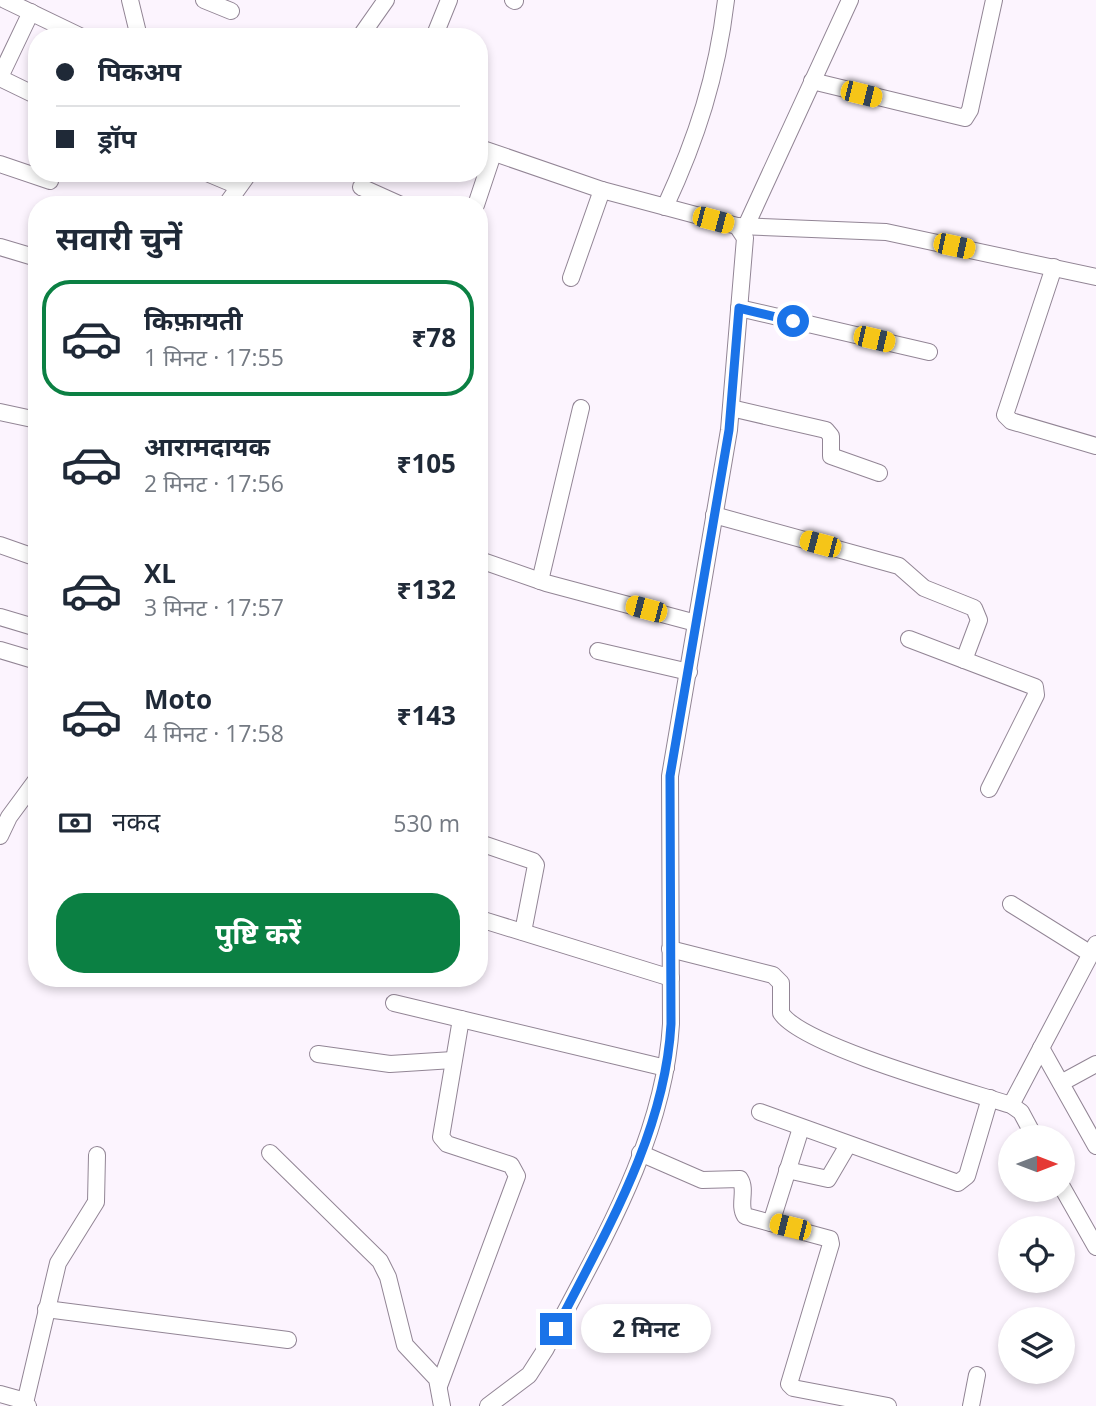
<!DOCTYPE html>
<html lang="hi">
<head>
<meta charset="utf-8">
<style>
	body { margin:0; font-family:"Open Sans","Noto Sans Devanagari",sans-serif; background:#f6f6f7; color:#1f2937; height:100vh; display:flex; flex-direction:column; font-size:26px; white-space:nowrap }
	* { box-sizing:border-box; margin:0 }
	p { font-size:23px; color:#747a83 }
	.icon { flex:none; width:38px; height:38px; fill:none; stroke:currentColor; stroke-width:2; stroke-linecap:round; stroke-linejoin:round }
	.map { position:relative; flex:1; overflow:hidden }
	.sheet { position:absolute; left:28px; top:196px; width:460px; height:791px; display:flex; flex-direction:column; background:#fff; border-radius:28px; box-shadow:0 4px 10px #0003 }
	.sheet>* { flex:none }
	.banner { position:absolute; left:28px; top:28px; width:460px; height:154px; border-radius:28px; box-shadow:0 4px 10px #0003; display:grid; align-content:center; height:154px; padding:0 28px; background:#fff }
	.needle { width:46px; rotate:90deg }
	.fabs { position:absolute; left:998px; top:1125px; display:grid; gap:14px }
	.fabs a { display:grid; place-items:center; width:77px; height:77px; border-radius:50%; background:#fff; box-shadow:0 4px 10px #0003; font-size:35px }
	.end { position:absolute; width:32px; height:32px; margin:-16px; border:9px solid #1a73e8; background:#fff; box-shadow:0 0 0 4px #fff }
	.from { border-radius:50% }
	.bubble { position:absolute; height:49px; border-radius:24px; background:#fff; box-shadow:0 4px 10px #0003; font-size:23px; font-weight:700; line-height:49px; text-align:center }
	.car { position:absolute; width:21px; height:42px; margin:-21px -10px; border-radius:9px; box-shadow:0 0 5px 2px #0007; background:linear-gradient(#f5c518 24%,#345 0 40%,#f5c518 0 76%,#345 0 86%,#f5c518 0) }
	.banner b { display:flex; align-items:center; gap:24px; height:66px; font-size:26px }
	.banner b+b { border-top:2px solid #e0e1e3 }
	.banner i { width:18px; height:18px; background:#1f2937 }
	ul { padding:0; list-style:none }
	li { display:flex; align-items:center; gap:21px; height:116px; margin:0 14px 10px; padding:0 14px; border:4px solid transparent; border-radius:28px }
	li div { flex:1 }
	li b { display:block; font-size:26px }
	li em { font-style:normal; font-weight:700 }
	li.active { border-color:#0b8043 }
	li>.icon { width:63px; height:63px; stroke-width:1.5 }
	h2 { padding:0 28px; font-size:32px; line-height:84px }
	.pay { display:flex; align-items:center; gap:18px; height:77px; padding:0 28px; font-size:26px }
	.pay p { margin-inline-start:auto }
	.action { display:flex; gap:14px; margin-top:auto; padding:14px 28px }
	.action a { flex:1; height:80px; border-radius:28px; background:#0b8043; color:#fff; font-size:28px; font-weight:700; line-height:80px; text-align:center }
	.map>svg:first-child { display:block }
	.lines { fill:none; stroke-linecap:round; stroke-linejoin:round }
	.minor-casing { stroke:#928595; stroke-width:18 }
	.minor { stroke:#fff; stroke-width:16 }
	.route { stroke:#1a73e8; stroke-width:9 }
</style>
</head>
<body>
<div class="map">
<svg width="1096" height="1406" viewBox="0 0 1096 1406">
	<rect width="100%" height="100%" fill="#fcf4fe"/>
	<g class="lines">
		<defs>
			<g id="minor">
				<path d="M5,0L82,37"/>
				<path d="M130,0L139,37"/>
				<path d="M204,0L231,11"/>
				<path d="M513,0L515,1"/>
				<path d="M360,37L386,0"/>
				<path d="M434,37L449,0"/>
				<path d="M0,77L31,12"/>
				<path d="M0,78L37,96"/>
				<path d="M812,81L965,118L970,110L994,0"/>
				<path d="M480,148L602,190L737,226L745,238L729,430L670,776L671,1024C664,1142 598,1248 545,1350L529,1375L488,1406"/>
				<path d="M0,164L50,181"/>
				<path d="M207,173L238,186"/>
				<path d="M361,187L401,205"/>
				<path d="M226,205L249,173"/>
				<path d="M476,205L493,154"/>
				<path d="M665,207C697,138 717,76 726,0"/>
				<path d="M737,226L886,232L1096,277"/>
				<path d="M746,226L850,0"/>
				<path d="M0,247L37,258"/>
				<path d="M1054,267L1005,415L1011,421L1096,446"/>
				<path d="M571,278L602,190"/>
				<path d="M739,308L929,352"/>
				<path d="M731,408L826,430L831,436V456L879,473"/>
				<path d="M0,412L37,420"/>
				<path d="M714,515L899,566L924,588L974,608L979,620L964,660"/>
				<path d="M0,545L37,558"/>
				<path d="M480,560L546,583L696,623"/>
				<path d="M540,581L581,408"/>
				<path d="M0,617L37,628"/>
				<path d="M909,639L1035,687L1036,695L989,789"/>
				<path d="M0,650L37,661"/>
				<path d="M598,651L689,672"/>
				<path d="M0,836L9,817L37,779"/>
				<path d="M480,843L533,861L536,865L523,932"/>
				<path d="M1011,904L1091,954"/>
				<path d="M480,919L671,978"/>
				<path d="M670,949L773,975L781,983V1013C802,1046 967,1091 1011,1105L1021,1112L1035,1138"/>
				<path d="M394,1003L666,1068"/>
				<path d="M1041,1048L1096,1146"/>
				<path d="M318,1054L390,1064L453,1060"/>
				<path d="M1061,1083L1096,1064"/>
				<path d="M1011,1105L1096,944"/>
				<path d="M760,1112L958,1183L967,1176L990,1098"/>
				<path d="M270,1153L380,1261L388,1277L405,1345L437,1379L442,1406"/>
				<path d="M640,1153L702,1180L740,1179C747,1190 738,1205 745,1216L830,1239L831,1244L789,1384L793,1388L888,1406"/>
				<path d="M787,1170L828,1179L848,1145"/>
				<path d="M1062,1187L1096,1247"/>
				<path d="M771,1223L801,1128"/>
				<path d="M46,1309L288,1340"/>
				<path d="M439,1386L517,1176L511,1165L447,1144L441,1137L461,1019"/>
				<path d="M0,1394L18,1399L28,1406"/>
				<path d="M25,1403L58,1263L96,1202L97,1155"/>
				<path d="M971,1406L977,1375"/>
			</g>
		</defs>
		<!-- minor casing -->
		<use href="#minor" class="minor-casing"/>
		<!-- minor -->
		<use href="#minor" class="minor"/>
	</g>
	<g class="lines">
		<!-- route -->
		<path class="route" d="M556,1329C605,1233 665,1134 671,1024L670,776L729,430L739,308L793,321"/>
	</g>
</svg>
<div class="fabs">
<a><svg class="needle" viewBox="-14 -14 28 28"><path d="M0-13l5 13h-10z" fill="#e53935"/><path d="M0 13l5-13h-10z" fill="#747a83"/></svg></a>
<a><svg class="icon" aria-label="locate" viewBox="0 0 24 24"><circle cx="12" cy="12" r="6"/><path d="M12 2v4M12 18v4M2 12h4M18 12h4"/></svg></a>
<a><svg class="icon" aria-label="layers" viewBox="0 0 24 24"><path d="M12 4l9 5-9 5-9-5zM3 14l9 5 9-5"/></svg></a>
</div>
<i class="end from" style="left:793px;top:321px"></i>
<i class="end" style="left:556px;top:1329px"></i>
<div class="bubble" style="left:581px;top:1304px;width:130px">2 मिनट</div>
<i class="car" style="left:861px;top:94px;rotate:104deg"></i>
<i class="car" style="left:713px;top:220px;rotate:105deg"></i>
<i class="car" style="left:954px;top:246px;rotate:102deg"></i>
<i class="car" style="left:874px;top:339px;rotate:103deg"></i>
<i class="car" style="left:820px;top:544px;rotate:285deg"></i>
<i class="car" style="left:646px;top:609px;rotate:285deg"></i>
<i class="car" style="left:790px;top:1227px;rotate:284deg"></i>
<div class="banner">
<b><i class="from"></i>पिकअप</b>
<b><i></i>ड्रॉप</b>
</div>
<section class="sheet">
<h2>सवारी चुनें</h2>
<ul>
<li class="active"><svg class="icon" aria-label="car" viewBox="0 0 24 24"><path d="M5 17H2v-5l4-1 3-4h7l3 4 3 1v5h-3M9 17h6M6 11h13"/><circle cx="7" cy="17" r="2"/><circle cx="17" cy="17" r="2"/></svg><div><b>किफ़ायती</b><p>1 मिनट · 17:55</p></div><em>₹78</em></li>
<li><svg class="icon" aria-label="car" viewBox="0 0 24 24"><path d="M5 17H2v-5l4-1 3-4h7l3 4 3 1v5h-3M9 17h6M6 11h13"/><circle cx="7" cy="17" r="2"/><circle cx="17" cy="17" r="2"/></svg><div><b>आरामदायक</b><p>2 मिनट · 17:56</p></div><em>₹105</em></li>
<li><svg class="icon" aria-label="car" viewBox="0 0 24 24"><path d="M5 17H2v-5l4-1 3-4h7l3 4 3 1v5h-3M9 17h6M6 11h13"/><circle cx="7" cy="17" r="2"/><circle cx="17" cy="17" r="2"/></svg><div><b>XL</b><p>3 मिनट · 17:57</p></div><em>₹132</em></li>
<li><svg class="icon" aria-label="car" viewBox="0 0 24 24"><path d="M5 17H2v-5l4-1 3-4h7l3 4 3 1v5h-3M9 17h6M6 11h13"/><circle cx="7" cy="17" r="2"/><circle cx="17" cy="17" r="2"/></svg><div><b>Moto</b><p>4 मिनट · 17:58</p></div><em>₹143</em></li>
</ul>
<div class="pay"><svg class="icon" aria-label="cash" viewBox="0 0 24 24"><path d="M3 7h18v10H3z"/><circle cx="12" cy="12" r="2"/></svg>नकद<p>530 m</p></div>
<div class="action"><a>पुष्टि करें</a></div>
</section>
</div>
</body>
</html>
